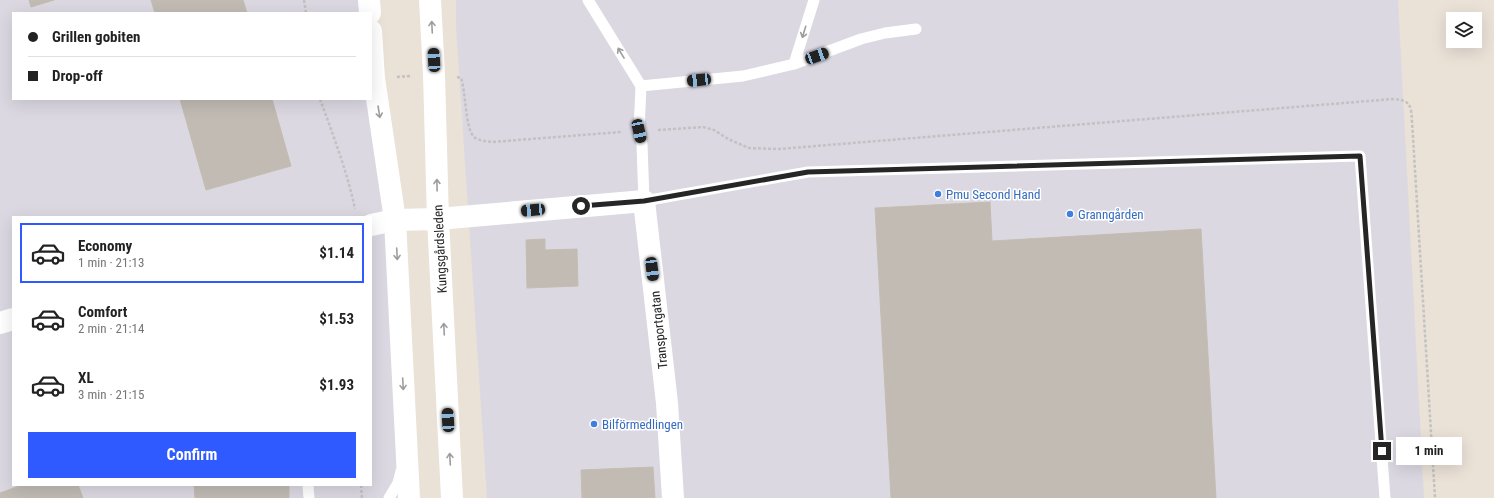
<!DOCTYPE html>
<html lang="en">
<head>
<meta charset="utf-8">
<style>
	body { margin:0; font-family:"Roboto Condensed",sans-serif; background:#f2f2f2; color:#222; height:100vh; display:flex; flex-direction:column; font-size:15px; white-space:nowrap }
	* { box-sizing:border-box; margin:0 }
	p { font-size:13px; color:#767676 }
	.icon { flex:none; width:22px; height:22px; fill:none; stroke:currentColor; stroke-width:2; stroke-linecap:round; stroke-linejoin:round }
	.map { position:relative; flex:1; overflow:hidden }
	.sheet { position:absolute; left:12px; top:216px; width:360px; height:270px; display:flex; flex-direction:column; background:#fff; border-radius:0px; box-shadow:0 4px 16px #0002 }
	.sheet>* { flex:none }
	.guide { position:absolute; left:12px; top:12px; width:360px; height:88px; border-radius:0px; box-shadow:0 4px 16px #0002; display:grid; align-content:center; height:88px; padding:0 16px; background:#fff }
	.controls { position:absolute; left:1446px; top:12px; display:grid; gap:8px }
	.controls a { display:grid; place-items:center; width:36px; height:36px; border-radius:0px; background:#fff; box-shadow:0 4px 16px #0002; font-size:20px }
	.end { position:absolute; width:18px; height:18px; margin:-9px; border:5px solid #262626; background:#fff; box-shadow:0 0 0 2px #fff }
	.from { border-radius:50% }
	.bubble { position:absolute; height:28px; border-radius:0px; background:#fff; box-shadow:0 4px 16px #0002; font-size:13px; font-weight:700; line-height:28px; text-align:center }
	.car { position:absolute; width:12px; height:24px; margin:-12px -6px; border-radius:5px; box-shadow:0 0 3px 1px #0007; background:linear-gradient(#222 24%,#8ab4d8 0 40%,#222 0 76%,#8ab4d8 0 86%,#222 0) }
	.guide b { display:flex; align-items:center; gap:14px; height:38px; font-size:15px }
	.guide b+b { border-top:1px solid #e0e0e0 }
	.guide i { width:10px; height:10px; background:#222 }
	ul { padding:7px 0 0; list-style:none }
	li { display:flex; align-items:center; gap:12px; height:60px; margin:0 8px 6px; padding:0 8px; border:2px solid transparent; border-radius:0px }
	li div { flex:1 }
	li b { display:block; font-size:15px }
	li em { font-style:normal; font-weight:700 }
	li.active { border-color:#2f5aff }
	li>.icon { width:36px; height:36px; stroke-width:1.5 }
	.cta { display:flex; gap:8px; margin-top:auto; padding:8px 16px }
	.cta a { flex:1; height:46px; border-radius:0px; background:#2f5aff; color:#fff; font-size:16px; font-weight:700; line-height:46px; text-align:center }
	.map>svg:first-child { display:block }
	.industrial { fill:#dbd8e2; fill-rule:evenodd }
	.building { fill:#c1bbb4; stroke:#c5bdb1 }
	.lines { fill:none; stroke-linecap:round; stroke-linejoin:round }
	.path { stroke:#c2c2c2; stroke-width:2.5; stroke-dasharray:3 2; stroke-linecap:butt }
	.lane { stroke:#fff; stroke-width:11 }
	.street { stroke:#fff; stroke-width:22 }
	.secondary { stroke:#fff; stroke-width:22 }
	.oneway { stroke:#9d9d9d }
	.route { stroke:#262626; stroke-width:5 }
	.shop-dot { fill:#3f7fe0; stroke:#fff; stroke-width:1.5 }
	.labels { text-anchor:middle; dominant-baseline:central; stroke-width:3; stroke-linejoin:round; paint-order:stroke }
	.shop-label { font-size:13px; fill:#366cbe; stroke:#fff; text-anchor:start }
	.street-label { font-size:13px; fill:#262626; stroke:#fff }
</style>
</head>
<body>
<div class="map">
<svg width="1494" height="498" viewBox="0 0 1494 498">
	<rect width="100%" height="100%" fill="#eae1d7"/>
	<!-- industrial -->
	<g class="industrial">
		<path d="M0,0H360L362,13H13V99H371L392,225L405,498H0ZM13,217H371V485H13Z"/>
		<path d="M456,0H1398L1424,498H487L456,26Z"/>
	</g>
	<!-- building -->
	<g class="building">
		<path d="M29,0H54L31,7Z"/>
		<path d="M151,0H243L247,13H155Z"/>
		<path d="M180,99H272L291,166L206,190Z"/>
		<path d="M990,202L992,241L1201,229L1216,498H891L875,208Z"/>
		<path d="M545,239V250L577,249L578,286L527,288L526,240Z"/>
		<path d="M653,467L655,498H582L581,470Z"/>
		<path d="M22,485H78L83,498H0V493Z"/>
		<path d="M194,485H289V498H195Z"/>
	</g>
	<g class="lines">
		<!-- path -->
		<g class="path">
			<path d="M304,0L306,13"/>
			<path d="M397,77L410,76"/>
			<path d="M457,77L461,78C466,92 465,128 474,137C479,141 486,141 492,142L621,132"/>
			<path d="M320,99C333,135 347,171 355,209"/>
			<path d="M658,130L703,127L714,130L728,139L749,148L779,149L1393,99C1411,100 1411,106 1412,121L1435,498"/>
			<path d="M361,485L362,498"/>
		</g>
		<!-- lane -->
		<g class="lane">
			<path d="M588,0L641,86"/>
			<path d="M916,29L885,33L861,39L794,64L743,76L641,86L639,131L642,144L644,201L808,172L1360,156L1385,498"/>
			<path d="M794,64L814,0"/>
			<path d="M308,485L309,498"/>
			<path d="M389,498L398,483L401,471"/>
		</g>
		<!-- street -->
		<g class="street">
			<path d="M371,225L395,220L438,219L644,201L667,403L673,498"/>
			<path d="M0,323L13,319"/>
		</g>
		<!-- secondary -->
		<g class="secondary">
			<path d="M369,0L370,13"/>
			<path d="M430,0L434,75L438,219L452,498"/>
			<path d="M371,31L374,78L395,220L409,498"/>
		</g>
	</g>
	<!-- one-way arrows -->
	<defs><path id="oneway-shaft" d="M-6 0H5M1.5-3L5.5 0L1.5 3" fill="none" stroke-width="1.6" stroke-linecap="round" stroke-linejoin="round"/></defs>
	<g class="oneway">
		<use href="#oneway-shaft" transform="translate(432 27) rotate(-93)"/>
		<use href="#oneway-shaft" transform="translate(804 32) rotate(107)"/>
		<use href="#oneway-shaft" transform="translate(621 53) rotate(-121)"/>
		<use href="#oneway-shaft" transform="translate(379 112) rotate(81)"/>
		<use href="#oneway-shaft" transform="translate(437 185) rotate(-91)"/>
		<use href="#oneway-shaft" transform="translate(397 254) rotate(87)"/>
		<use href="#oneway-shaft" transform="translate(444 329) rotate(-93)"/>
		<use href="#oneway-shaft" transform="translate(403 384) rotate(87)"/>
		<use href="#oneway-shaft" transform="translate(450 459) rotate(-93)"/>
	</g>
	<g class="lines">
		<!-- route -->
		<path class="route" d="M581,206L644,201L808,172L1360,156L1382,451"/>
	</g>
	<!-- markers -->
	<g class="shop-dot">
		<circle cx="938" cy="194" r="4"/>
		<circle cx="1070" cy="214" r="4"/>
		<circle cx="594" cy="424" r="4"/>
	</g>
	<g class="labels">
		<!-- shop labels -->
		<g class="shop-label">
			<text x="946" y="194">Pmu Second Hand</text>
			<text x="1078" y="214">Granngården</text>
			<text x="602" y="424">Bilförmedlingen</text>
		</g>
		<!-- street labels -->
		<g class="street-label">
			<text transform="translate(440 249) rotate(-93)">Kungsgårdsleden</text>
			<text transform="translate(659 330) rotate(-96)">Transportgatan</text>
		</g>
	</g>
</svg>
<div class="controls">
<a><svg class="icon" aria-label="layers" viewBox="0 0 24 24"><path d="M12 4l9 5-9 5-9-5zM3 14l9 5 9-5"/></svg></a>
</div>
<i class="end from" style="left:581px;top:206px"></i>
<i class="end" style="left:1382px;top:451px"></i>
<div class="bubble" style="left:1396px;top:437px;width:66px">1 min</div>
<i class="car" style="left:817px;top:56px;rotate:70deg"></i>
<i class="car" style="left:434px;top:60px;rotate:357deg"></i>
<i class="car" style="left:699px;top:80px;rotate:264deg"></i>
<i class="car" style="left:639px;top:131px;rotate:168deg"></i>
<i class="car" style="left:533px;top:210px;rotate:265deg"></i>
<i class="car" style="left:652px;top:269px;rotate:173deg"></i>
<i class="car" style="left:448px;top:420px;rotate:357deg"></i>
<div class="guide">
<b><i class="from"></i>Grillen gobiten</b>
<b><i></i>Drop-off</b>
</div>
<section class="sheet">
<ul>
<li class="active"><svg class="icon" aria-label="car" viewBox="0 0 24 24"><path d="M5 17H2v-5l4-1 3-4h7l3 4 3 1v5h-3M9 17h6M6 11h13"/><circle cx="7" cy="17" r="2"/><circle cx="17" cy="17" r="2"/></svg><div><b>Economy</b><p>1 min · 21:13</p></div><em>$1.14</em></li>
<li><svg class="icon" aria-label="car" viewBox="0 0 24 24"><path d="M5 17H2v-5l4-1 3-4h7l3 4 3 1v5h-3M9 17h6M6 11h13"/><circle cx="7" cy="17" r="2"/><circle cx="17" cy="17" r="2"/></svg><div><b>Comfort</b><p>2 min · 21:14</p></div><em>$1.53</em></li>
<li><svg class="icon" aria-label="car" viewBox="0 0 24 24"><path d="M5 17H2v-5l4-1 3-4h7l3 4 3 1v5h-3M9 17h6M6 11h13"/><circle cx="7" cy="17" r="2"/><circle cx="17" cy="17" r="2"/></svg><div><b>XL</b><p>3 min · 21:15</p></div><em>$1.93</em></li>
</ul>
<div class="cta"><a>Confirm</a></div>
</section>
</div>
</body>
</html>
